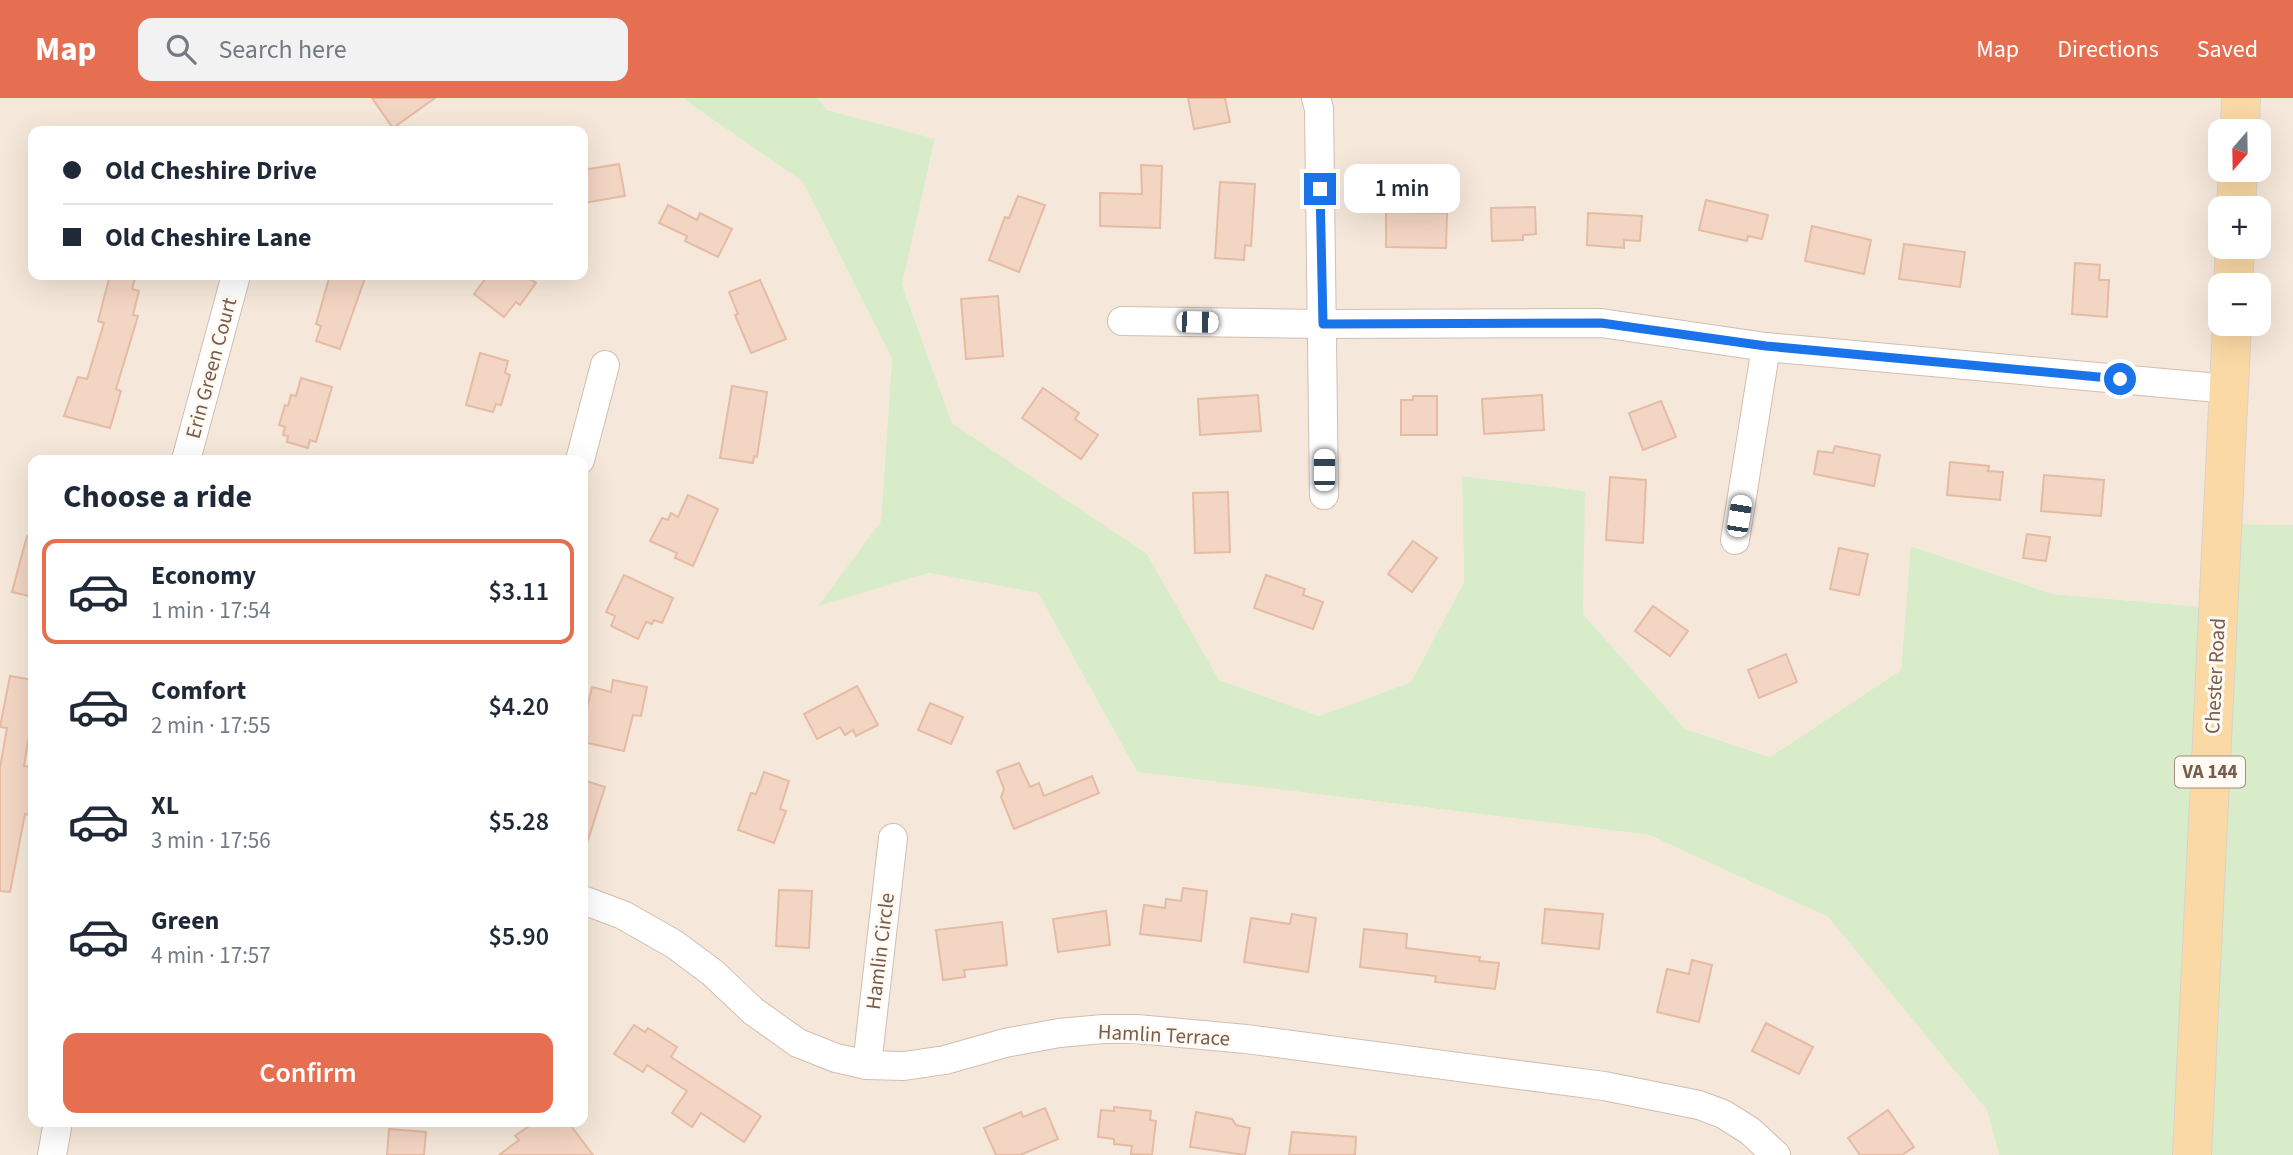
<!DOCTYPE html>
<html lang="en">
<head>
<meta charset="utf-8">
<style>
	body { margin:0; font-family:"Source Sans 3",sans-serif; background:#f2f2f3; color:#1f2937; height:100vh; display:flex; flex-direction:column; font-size:26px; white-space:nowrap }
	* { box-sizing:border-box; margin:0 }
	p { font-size:23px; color:#747a83 }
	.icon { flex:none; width:38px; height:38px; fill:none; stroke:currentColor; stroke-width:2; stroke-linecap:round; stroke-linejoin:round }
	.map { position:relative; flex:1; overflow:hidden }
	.drawer { position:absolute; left:28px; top:357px; width:560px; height:672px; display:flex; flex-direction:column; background:#fff; border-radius:14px; box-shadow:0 7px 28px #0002 }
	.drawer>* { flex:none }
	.hud { position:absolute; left:28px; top:28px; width:560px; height:154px; border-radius:14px; box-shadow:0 7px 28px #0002; display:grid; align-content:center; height:154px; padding:0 35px; background:#fff }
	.needle { width:46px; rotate:200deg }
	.buttons { position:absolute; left:2208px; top:21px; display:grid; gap:14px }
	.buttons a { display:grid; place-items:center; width:63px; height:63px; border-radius:14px; background:#fff; box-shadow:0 7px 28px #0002; font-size:35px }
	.end { position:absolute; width:32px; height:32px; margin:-16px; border:9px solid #1a73e8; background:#fff; box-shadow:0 0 0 4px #fff }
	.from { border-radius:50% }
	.bubble { position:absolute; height:49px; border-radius:14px; background:#fff; box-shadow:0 7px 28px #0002; font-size:23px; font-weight:600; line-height:49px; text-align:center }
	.car { position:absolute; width:21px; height:42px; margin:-21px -10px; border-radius:9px; box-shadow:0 0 5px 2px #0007; background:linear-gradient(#fff 24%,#345 0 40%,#fff 0 76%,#345 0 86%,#fff 0) }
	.hud b { display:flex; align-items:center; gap:24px; height:66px; font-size:26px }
	.hud b+b { border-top:2px solid #e0e1e3 }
	.hud i { width:18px; height:18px; background:#1f2937 }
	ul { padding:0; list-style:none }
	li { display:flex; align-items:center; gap:21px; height:105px; margin:0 14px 10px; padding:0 21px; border:4px solid transparent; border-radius:14px }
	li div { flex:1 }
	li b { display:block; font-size:26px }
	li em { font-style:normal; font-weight:600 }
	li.selected { border-color:#e76f51 }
	li>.icon { width:63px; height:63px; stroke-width:1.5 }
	h2 { padding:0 35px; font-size:32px; line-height:84px }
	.action { display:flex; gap:14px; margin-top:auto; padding:14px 35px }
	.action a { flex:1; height:80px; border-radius:14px; background:#e76f51; color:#fff; font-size:28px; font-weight:600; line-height:80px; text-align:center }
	header { display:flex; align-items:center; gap:42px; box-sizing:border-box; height:98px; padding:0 35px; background:#e76f51; color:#fff }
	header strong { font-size:33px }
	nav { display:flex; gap:38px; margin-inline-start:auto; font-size:24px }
	.search { width:490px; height:63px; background:#f2f2f3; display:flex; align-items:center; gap:18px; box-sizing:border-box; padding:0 24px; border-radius:14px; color:#747a83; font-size:26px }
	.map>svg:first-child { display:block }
	.residential { fill:#f5e8da; fill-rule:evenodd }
	.green { fill:#d8ecc9 }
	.building { fill:#f3d5c3; stroke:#e6bba3; stroke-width:2 }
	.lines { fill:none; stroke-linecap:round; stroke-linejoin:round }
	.minor-casing { stroke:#d1beb0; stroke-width:30 }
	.primary-casing { stroke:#dad1cd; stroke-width:40 }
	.minor { stroke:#fff; stroke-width:28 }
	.primary { stroke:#fbd9a5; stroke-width:38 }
	.route { stroke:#1a73e8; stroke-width:9 }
	.labels { text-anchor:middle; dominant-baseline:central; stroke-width:6; stroke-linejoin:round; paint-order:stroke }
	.shield { fill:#fffaf3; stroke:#a28b7f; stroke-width:2 }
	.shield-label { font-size:19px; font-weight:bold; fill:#7a5c4d }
	.street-label { font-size:21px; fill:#7a5c4d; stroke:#fffaf3 }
</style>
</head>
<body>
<header>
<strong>Map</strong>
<div class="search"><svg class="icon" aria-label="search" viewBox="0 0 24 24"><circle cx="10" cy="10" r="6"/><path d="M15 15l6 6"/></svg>Search here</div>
<nav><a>Map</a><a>Directions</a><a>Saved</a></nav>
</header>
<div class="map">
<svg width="2293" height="1057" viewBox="0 0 2293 1057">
	<rect width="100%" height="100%" fill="#fdf6ec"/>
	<!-- residential -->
	<g class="residential">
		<path d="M0,0H682L803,84L892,261L881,423L819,507L929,475L1038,495L1137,674L1649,737L1828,819L1987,1012L1999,1057H0ZM33,33H583V177H33ZM33,362H583V1024H33Z"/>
		<path d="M818,0H2240L2239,33H2221V226L2216,510L2053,496L1912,448L1901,572L1770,659L1685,631L1583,516L1584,393L1462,378L1464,484L1411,584L1319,618L1219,582L1145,455L952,325L902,187L935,42L827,12Z"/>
		<path d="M2244,0H2293V427L2225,426L2234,226H2259V187H2236L2237,149H2259V110H2239L2241,72H2259V33Z"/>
	</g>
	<!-- green -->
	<g class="green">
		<path d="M682,0H818L827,12L935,41L902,187L952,325L1146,455L1219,582L1319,618L1411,584L1464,484L1462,378L1585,393L1583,516L1685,631L1770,659L1901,572L1911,448L2053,496L2204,509L2178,1057H1999L1987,1012L1828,819L1649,737L1137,674L1038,495L929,475L818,508L881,423L892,261L803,84Z"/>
		<path d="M2237,426L2293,427V1057H2208Z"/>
	</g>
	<!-- building -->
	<g class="building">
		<path d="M372,0H435L393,30Z"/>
		<path d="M1188,0H1225L1230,24L1194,31Z"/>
		<path d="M619,66L625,98L583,105V72Z"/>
		<path d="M1141,67L1162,68L1160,130L1100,128V95L1142,96Z"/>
		<path d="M1220,84L1255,86L1251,148L1245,147L1244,162L1215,160Z"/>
		<path d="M1018,98L1045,107L1019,174L989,162L1005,119L1009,120Z"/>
		<path d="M1706,102L1768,117L1762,141L1748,138L1747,143L1699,132Z"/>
		<path d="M668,107L697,122L700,115L732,131L718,159L685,143L687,138L659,125Z"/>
		<path d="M1535,109L1536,136L1523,137V142L1492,143L1491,110Z"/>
		<path d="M1386,114L1447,115L1446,150L1386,149Z"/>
		<path d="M1588,115L1642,118L1640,143L1624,142V150L1587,147Z"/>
		<path d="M1812,128L1871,142L1864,176L1805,163Z"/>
		<path d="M1904,146L1965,154L1960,189L1899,181Z"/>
		<path d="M2075,165L2100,167L2099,182H2109L2107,219L2072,216Z"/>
		<path d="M110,177H136L132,191L139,193L133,217L138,218L116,291L121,293L110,330L64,318L78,279L87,281L104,225L98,223Z"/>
		<path d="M330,177H366L340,251L316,243L321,228L316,226Z"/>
		<path d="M488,177H524L536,185L520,207L516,204L504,219L474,196Z"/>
		<path d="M760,182L786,241L751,255L735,217L738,216L729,194Z"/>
		<path d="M998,198L1003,258L966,261L961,201Z"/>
		<path d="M480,255L508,263L505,275L510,277L501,307L496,306L493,314L466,307Z"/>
		<path d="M301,280L332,289L316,344L310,342L308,350L287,344L288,338L283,337L285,329L279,327L285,307L288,308L291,297L296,298Z"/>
		<path d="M732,288L767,294L757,359L754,358L753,365L720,360Z"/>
		<path d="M1043,290L1079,315L1075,321L1098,337L1081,361L1022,320Z"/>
		<path d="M1258,297L1261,333L1200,337L1198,301Z"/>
		<path d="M1542,297L1544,332L1484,336L1482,301Z"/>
		<path d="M1413,298H1437V337H1401V302H1413Z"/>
		<path d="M1661,303L1676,339L1643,352L1629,315Z"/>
		<path d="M1835,348L1880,357L1874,388L1814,376L1818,353L1833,355Z"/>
		<path d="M1950,364L1989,368L1988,373L2003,374L2000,402L1947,397Z"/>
		<path d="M2044,377L2104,382L2101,418L2041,413Z"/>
		<path d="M1610,379L1646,382L1643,445L1606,442Z"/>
		<path d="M1228,394L1230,454L1195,455L1193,395Z"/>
		<path d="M688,397L718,411L693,468L675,460L677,455L650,443L662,420L668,422L671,415L678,419Z"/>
		<path d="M2027,436L2050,439L2046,463L2023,460Z"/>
		<path d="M27,438L33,439V499L12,494Z"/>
		<path d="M1413,443L1437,460L1412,494L1388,476Z"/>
		<path d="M1839,450L1868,456L1859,497L1830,491Z"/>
		<path d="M624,477L673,500L662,525L654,522L652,526L646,524L638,541L611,528L615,518L606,514Z"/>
		<path d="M1266,477L1305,491L1303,497L1323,504L1313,531L1254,510Z"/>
		<path d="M1653,508L1688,533L1670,558L1635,533Z"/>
		<path d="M1786,556L1797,584L1759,600L1748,572Z"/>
		<path d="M10,578L33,582V612L24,668L33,669V697L29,717L25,716L10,794L0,793V670L7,630L0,629Z"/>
		<path d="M613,582L647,589L641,618L633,617L624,653L583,644V609L587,610L592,589L611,594Z"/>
		<path d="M857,588L878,627L856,638L853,632L845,637L840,629L817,641L804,616Z"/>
		<path d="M930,605L963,619L951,646L918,632Z"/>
		<path d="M1019,665L1030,689L1039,685L1044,698L1092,678L1099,695L1014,731L1001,699L1004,691L997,673Z"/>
		<path d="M764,674L789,683L780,711L786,713L774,745L738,732L751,695L756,696Z"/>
		<path d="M583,682L605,689L587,745H583Z"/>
		<path d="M1183,790L1207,793L1201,843L1140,836L1144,807L1165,810L1166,801L1181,803Z"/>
		<path d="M779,792L812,793L809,850L776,848Z"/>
		<path d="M1545,811L1603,816L1599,851L1542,845Z"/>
		<path d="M1106,813L1110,847L1058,854L1053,821Z"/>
		<path d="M1292,816L1316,820L1308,874L1244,864L1251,820L1290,826Z"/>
		<path d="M1002,824L1007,867L964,872L965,879L943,882L936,832Z"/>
		<path d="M1364,831L1407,836L1406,850L1480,859L1479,863L1499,865L1495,891L1435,884L1436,878L1360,869Z"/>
		<path d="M1692,862L1712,867L1699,924L1657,914L1667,871L1689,876Z"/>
		<path d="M1766,925L1813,949L1799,976L1752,953Z"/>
		<path d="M634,927L645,934L648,930L677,949L671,959L761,1018L744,1044L701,1015L692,1029L672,1015L687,993L647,967L643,974L614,956Z"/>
		<path d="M1114,1009L1151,1013L1150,1022L1156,1023L1152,1057L1131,1056L1132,1048L1114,1046V1041L1098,1039L1101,1012L1114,1013Z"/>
		<path d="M1045,1010L1058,1041L1020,1057H996L984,1030L1021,1014L1023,1019Z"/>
		<path d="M1888,1012L1914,1049L1902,1057H1860L1848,1040Z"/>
		<path d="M1196,1014L1232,1021L1236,1027L1250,1030L1245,1057L1190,1049Z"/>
		<path d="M535,1024H568L593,1057H499L519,1042L515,1038Z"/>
		<path d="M389,1031L426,1034L424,1057H387Z"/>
		<path d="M1292,1034L1356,1039L1355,1057H1289Z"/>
	</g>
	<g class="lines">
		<defs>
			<g id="minor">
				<path d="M1316,0L1319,11L1324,397"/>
				<path d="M1122,223L1323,226L1601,225L1766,249L2229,291"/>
				<path d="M186,362L236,177"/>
				<path d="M580,362L605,267"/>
				<path d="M1735,442L1766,249"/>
				<path d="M583,802L623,817L674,846L713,875L753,913L798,945L836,960L867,967L904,968L945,962L1005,945L1059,935L1103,931H1137L1246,941L1604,988L1699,1007L1723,1016L1750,1033L1776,1057"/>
				<path d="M867,967L893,740"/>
				<path d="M52,1057L58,1024"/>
			</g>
			<g id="primary">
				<path d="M2240,33L2241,0"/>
				<path d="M2236,110L2238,72"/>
				<path d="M2233,187L2235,149"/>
				<path d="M2192,1057L2232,226"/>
			</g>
		</defs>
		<!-- minor casing -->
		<use href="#minor" class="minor-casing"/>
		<!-- primary casing -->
		<use href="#primary" class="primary-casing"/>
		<!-- minor -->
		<use href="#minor" class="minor"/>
		<!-- primary -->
		<use href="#primary" class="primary"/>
	</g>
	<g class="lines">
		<!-- route -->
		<path class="route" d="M1320,91L1323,226L1601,225L1766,248L2120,281"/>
	</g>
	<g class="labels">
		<!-- shield labels -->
		<rect class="shield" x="2175" y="658.5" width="70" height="31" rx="5"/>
		<g class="shield-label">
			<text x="2210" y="674">VA 144</text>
		</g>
		<!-- street labels -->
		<g class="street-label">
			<text transform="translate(211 270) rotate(-75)">Erin Green Court</text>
			<text transform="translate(2215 578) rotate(-87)">Chester Road</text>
			<text transform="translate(880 853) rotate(-83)">Hamlin Circle</text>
			<text transform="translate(1164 937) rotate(3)">Hamlin Terrace</text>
		</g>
	</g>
</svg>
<div class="buttons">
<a><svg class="needle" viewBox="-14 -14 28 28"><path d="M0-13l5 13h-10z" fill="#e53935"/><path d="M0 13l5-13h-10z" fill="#747a83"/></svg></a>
<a>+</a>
<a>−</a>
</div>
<i class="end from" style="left:2120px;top:281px"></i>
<i class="end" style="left:1320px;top:91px"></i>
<div class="bubble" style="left:1344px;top:66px;width:116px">1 min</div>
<i class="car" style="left:1197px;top:224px;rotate:91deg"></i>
<i class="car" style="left:1324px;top:372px;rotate:0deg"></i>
<i class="car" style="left:1739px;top:418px;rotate:9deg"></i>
<div class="hud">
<b><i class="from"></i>Old Cheshire Drive</b>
<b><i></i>Old Cheshire Lane</b>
</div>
<section class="drawer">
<h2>Choose a ride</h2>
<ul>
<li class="selected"><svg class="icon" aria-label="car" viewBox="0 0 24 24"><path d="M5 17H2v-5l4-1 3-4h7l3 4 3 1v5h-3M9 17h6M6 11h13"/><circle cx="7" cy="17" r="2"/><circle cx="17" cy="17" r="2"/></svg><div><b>Economy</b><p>1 min · 17:54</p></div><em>$3.11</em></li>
<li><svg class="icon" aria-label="car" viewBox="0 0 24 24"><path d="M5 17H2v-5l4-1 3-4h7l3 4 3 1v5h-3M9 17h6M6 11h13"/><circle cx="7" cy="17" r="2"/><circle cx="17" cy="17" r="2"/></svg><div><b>Comfort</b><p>2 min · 17:55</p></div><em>$4.20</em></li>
<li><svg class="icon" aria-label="car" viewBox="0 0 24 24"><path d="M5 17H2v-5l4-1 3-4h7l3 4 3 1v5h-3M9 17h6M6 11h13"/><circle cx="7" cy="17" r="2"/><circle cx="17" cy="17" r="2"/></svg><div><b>XL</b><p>3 min · 17:56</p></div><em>$5.28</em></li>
<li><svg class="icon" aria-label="car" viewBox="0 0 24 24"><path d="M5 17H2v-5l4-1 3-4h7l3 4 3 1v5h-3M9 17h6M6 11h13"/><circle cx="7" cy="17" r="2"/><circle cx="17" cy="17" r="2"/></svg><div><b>Green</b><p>4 min · 17:57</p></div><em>$5.90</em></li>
</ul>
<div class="action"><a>Confirm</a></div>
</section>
</div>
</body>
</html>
